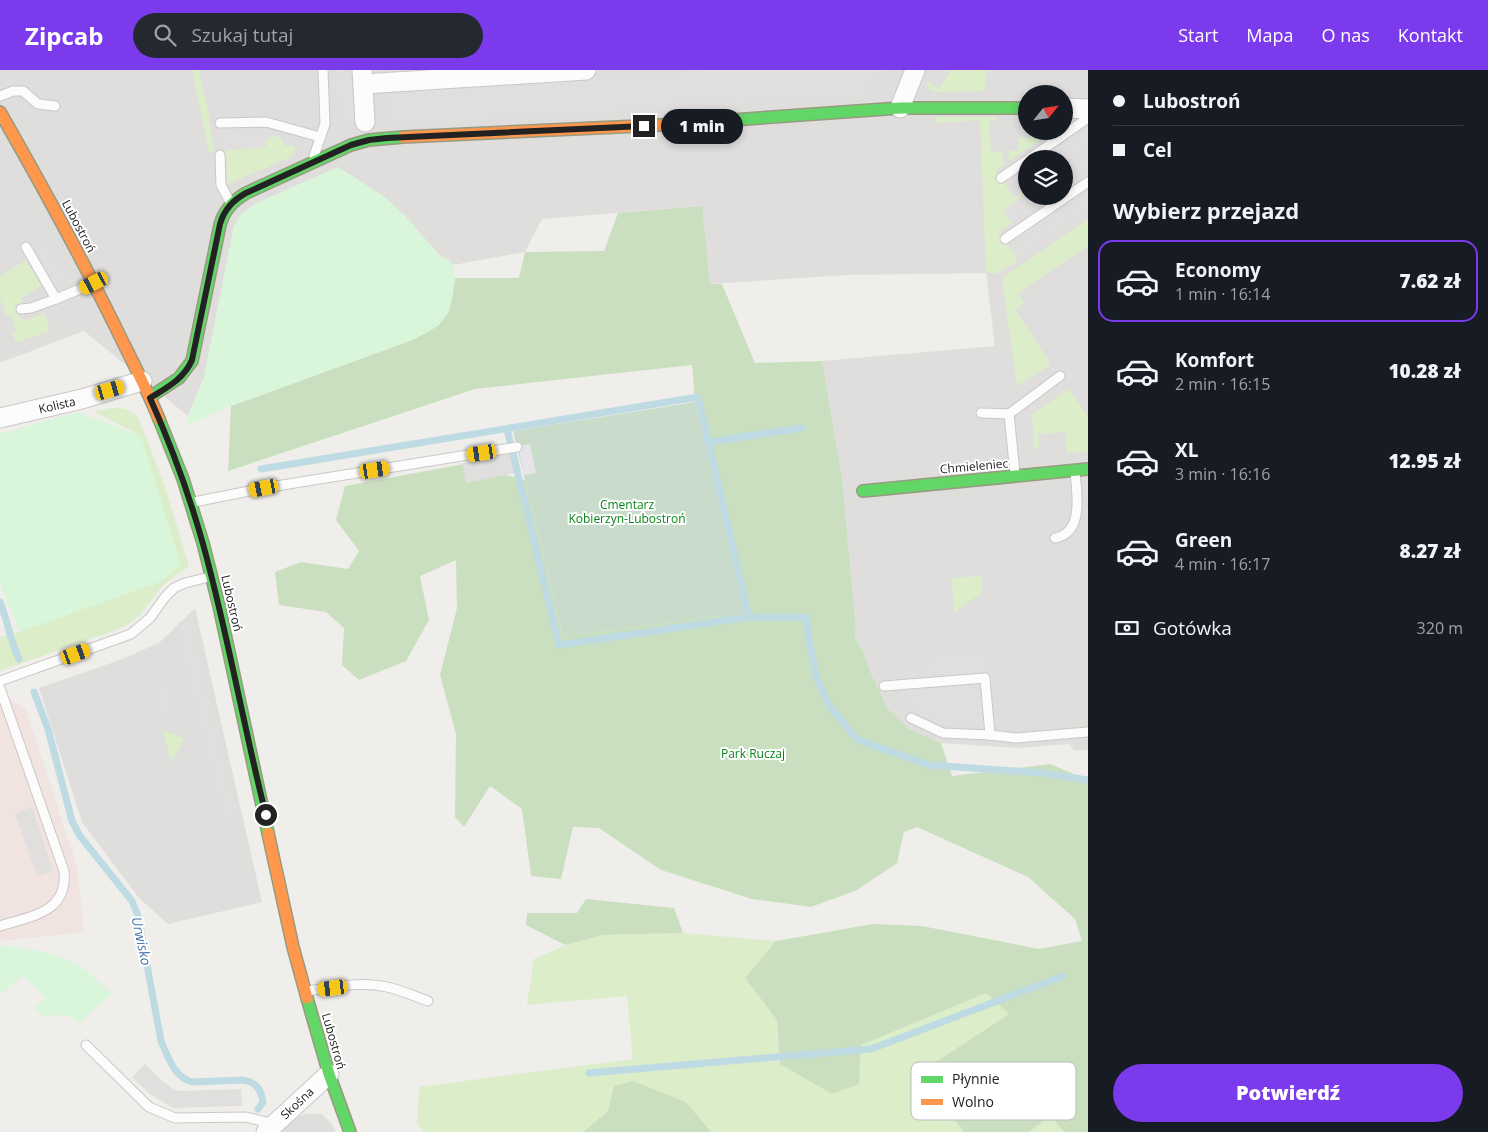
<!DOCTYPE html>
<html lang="pl">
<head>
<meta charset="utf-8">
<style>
	body { margin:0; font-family:"Open Sans",sans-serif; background:#242831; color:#f1f3f6; height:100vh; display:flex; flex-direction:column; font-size:19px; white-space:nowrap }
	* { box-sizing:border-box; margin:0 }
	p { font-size:16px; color:#9ea1a6 }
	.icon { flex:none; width:28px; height:28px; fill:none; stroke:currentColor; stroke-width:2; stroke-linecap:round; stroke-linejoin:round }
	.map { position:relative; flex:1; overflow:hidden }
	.drawer { display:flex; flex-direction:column; background:#171b24; width:400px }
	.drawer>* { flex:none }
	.hud { display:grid; align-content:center; height:110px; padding:0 25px; background:#171b24 }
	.needle { width:32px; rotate:60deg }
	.tools { position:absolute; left:1018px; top:15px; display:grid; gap:10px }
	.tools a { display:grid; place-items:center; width:55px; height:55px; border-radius:50%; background:#171b24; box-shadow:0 2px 8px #0003; font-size:25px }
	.end { position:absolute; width:22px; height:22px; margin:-11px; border:6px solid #222; background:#fff; box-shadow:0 0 0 2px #fff }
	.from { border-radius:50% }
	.bubble { position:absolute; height:35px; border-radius:18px; background:#171b24; box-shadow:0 2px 8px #0003; font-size:16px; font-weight:800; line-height:35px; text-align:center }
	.car { position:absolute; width:15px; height:30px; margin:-15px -8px; border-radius:6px; box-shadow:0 0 4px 1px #0007; background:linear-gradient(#f5c518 24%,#345 0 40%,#f5c518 0 76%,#345 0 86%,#f5c518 0) }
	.hud b { display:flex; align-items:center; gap:18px; height:48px; font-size:19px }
	.hud b+b { border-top:1px solid #363941 }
	.hud i { width:12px; height:12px; background:#f1f3f6 }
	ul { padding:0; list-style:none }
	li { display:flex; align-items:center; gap:15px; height:82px; margin:0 10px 8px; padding:0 15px; border:2px solid transparent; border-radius:15px }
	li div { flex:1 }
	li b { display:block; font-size:19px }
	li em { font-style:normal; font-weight:800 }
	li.on { border-color:#7c3aed }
	li>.icon { width:45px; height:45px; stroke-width:1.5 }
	h2 { padding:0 25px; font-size:22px; line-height:60px }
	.pay { display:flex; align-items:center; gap:12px; height:55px; padding:0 25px; font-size:19px }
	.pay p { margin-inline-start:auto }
	.action { display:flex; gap:10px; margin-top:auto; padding:10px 25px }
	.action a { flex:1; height:58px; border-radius:30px; background:#7c3aed; color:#fff; font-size:20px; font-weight:800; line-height:58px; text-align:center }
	header { display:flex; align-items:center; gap:30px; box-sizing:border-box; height:70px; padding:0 25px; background:#7c3aed; color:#fff }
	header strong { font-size:24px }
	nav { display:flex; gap:28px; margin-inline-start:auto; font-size:18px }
	.search { width:350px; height:45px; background:#242831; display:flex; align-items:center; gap:12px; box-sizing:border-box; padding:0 18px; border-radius:28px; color:#9ea1a6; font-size:19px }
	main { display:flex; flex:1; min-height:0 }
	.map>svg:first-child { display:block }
	.residential { fill:#dfdedc; fill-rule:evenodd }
	.commercial { fill:#f1e3e0 }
	.grass { fill:#dbedc9 }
	.forest { fill:#cadfbf }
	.cemetery { fill:#c9dbca }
	.park { fill:#d9f5da }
	.parking { fill:#e0dfde }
	.plaza { fill:#e6e4e9 }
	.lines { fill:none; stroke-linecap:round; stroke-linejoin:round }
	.stream { stroke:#bedae3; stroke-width:7 }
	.lane-casing { stroke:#c9c8c6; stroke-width:11 }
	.street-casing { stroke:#c9c8c6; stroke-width:21 }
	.fast-casing { stroke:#989a81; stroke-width:14 }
	.slow-casing { stroke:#989a81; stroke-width:14 }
	.lane { stroke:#fdfcfc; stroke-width:9 }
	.street { stroke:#fdfcfc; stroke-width:19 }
	.fast { stroke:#63d668; stroke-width:11 }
	.slow { stroke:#ff974d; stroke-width:11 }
	.route { stroke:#222; stroke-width:6 }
	.labels { text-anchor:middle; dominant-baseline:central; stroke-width:4; stroke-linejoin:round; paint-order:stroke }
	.street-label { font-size:12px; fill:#222; stroke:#fff }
	.park-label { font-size:12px; fill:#098618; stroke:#fff }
	.water-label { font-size:14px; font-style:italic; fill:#4776ae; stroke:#fff }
	.key { fill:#fff; stroke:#bdbdbd; stroke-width:1 }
	.key-label { font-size:14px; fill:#222 }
</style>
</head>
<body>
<header>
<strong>Zipcab</strong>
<div class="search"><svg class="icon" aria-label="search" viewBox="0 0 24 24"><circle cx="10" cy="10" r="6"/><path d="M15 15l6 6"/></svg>Szukaj tutaj</div>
<nav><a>Start</a><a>Mapa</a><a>O nas</a><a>Kontakt</a></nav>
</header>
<main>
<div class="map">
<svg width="1088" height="1062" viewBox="0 0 1088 1062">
	<rect width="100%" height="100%" fill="#f0eeea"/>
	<!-- residential -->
	<g class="residential">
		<path d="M0,0H1088V680L1074,681L1069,674L1018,678L941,673L909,659L887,638L869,599L864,582L855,568L856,559L842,407L822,291L995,276L986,203L848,205L710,214L701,136L542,149L525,182L453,195L449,190L441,187L405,146L338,97L255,134L242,143L234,156L204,308L188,346L84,261L0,293ZM1026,24H1064V61H1026ZM1026,89H1064V126H1026Z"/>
		<path d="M195,538L262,832L168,854L139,828L82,752L39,618L120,590L159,573Z"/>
		<path d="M305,1044H322L332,1054L336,1062H277L288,1051Z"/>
	</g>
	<!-- commercial -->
	<path class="commercial" d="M0,625L25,637L77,796L84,862L0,871Z"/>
	<!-- grass -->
	<g class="grass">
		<path d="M192,0H199L209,46L214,81L209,82Z"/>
		<path d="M951,0H986L985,21L939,22L930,20L926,11L939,19Z"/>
		<path d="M936,47H998V50L989,51L991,82L1002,81L1004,95L996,101L1014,128L1026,120V124L1003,140L1012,153L999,162L1018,190L997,204L986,202L980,50L936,53Z"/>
		<path d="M1040,61H1051L1047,65L1009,91L1008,81H1019V68L1040,67Z"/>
		<path d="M273,65L282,69L284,76L296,75L293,86L231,113H227L226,80L266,77L267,70Z"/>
		<path d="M1088,149V176L1018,223L1024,233L1015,239L1051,294L1017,316L1002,208Z"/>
		<path d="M26,190L41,216L22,228L18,248L27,250L44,243L50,261L18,272H16L12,263L16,261L10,244L6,245L0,229V206Z"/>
		<path d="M1069,319L1088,347V381L1067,383L1065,362L1038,364L1039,379H1034L1032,344Z"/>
		<path d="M111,338C124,338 131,339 139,349L166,420L189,496L163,515L140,545L124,557L0,601V567L20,562L141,366L94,342Z"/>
		<path d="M982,506V523L954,542L952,508Z"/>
		<path d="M163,660L183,668L184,670L171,692Z"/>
		<path d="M683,863L776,871L745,908L777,950L780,994L859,1014L861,975L986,922L1009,944L919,1003L964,1062H711L686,1032L614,1016L608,1041L583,1062H423L417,1053L419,1017L633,989L627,926L527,935L534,889L566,875L603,865Z"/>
		<path d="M1052,1046L1064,1062H1029Z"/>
	</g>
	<!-- forest -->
	<g class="forest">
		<path d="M702,136L710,214H722L755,293L822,291L842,407L856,559L855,568L864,582L869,599L887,638L909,659L941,673L952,706L1050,694L1088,710V1062H1064L1051,1046L1029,1062H964L919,1003L1009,944L986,923L861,975L859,1014L832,1024L780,994L777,950L745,908L776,871L873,854L922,856L1039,879L1082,871L1075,849L1028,807L917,757L904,762L897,793L857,820L811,837L752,829L661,800L599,758L573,757L561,809L531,806L522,739L490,716L464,757L455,747L456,664L440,605L457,538L456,490L420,506L429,550L406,591L359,610L342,595L344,558L326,542L279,535L275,502L301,492L348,499L359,481L336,450L345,416L464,394L525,410L563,566L746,543L695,332L692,295L475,319L228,401L231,336L415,269L452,228L455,208H519L525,182L604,181L618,143Z"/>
		<path d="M586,829L674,838L683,863L603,865L565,875L526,855L527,843H577Z"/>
		<path d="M633,1011L686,1032L711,1062H583L608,1041L614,1016Z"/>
	</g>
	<!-- cemetery -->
	<path class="cemetery" d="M695,332L746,543L563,566L513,361Z"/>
	<!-- park -->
	<g class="park">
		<path d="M338,97L385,127L405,146L441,187L449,190L453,195L455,208L452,228L449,242L438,256L415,269L231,336L188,355V346L204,308L234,156L242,143L255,134Z"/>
		<path d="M77,342L141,366L181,495L160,512L20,562L0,513V364Z"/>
		<path d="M0,875C30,879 60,882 85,900C95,907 103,916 112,924L79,953C68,943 58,943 45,948L35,938L45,928L23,905L0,925Z"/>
	</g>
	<!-- parking -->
	<g class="parking">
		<path d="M336,0H352L354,53H337Z"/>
		<path d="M711,0H886V8L870,10L871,26L392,56L390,20Z"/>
		<path d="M1026,21L1088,22V30H1064V24H1026V28Z"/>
		<path d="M266,59V77L221,79L220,60Z"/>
		<path d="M1088,59V78L1064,95V89H1044Z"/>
		<path d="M1088,82V101L1064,117V98Z"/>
		<path d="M1026,101V120L1014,128L1006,115Z"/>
		<path d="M1088,122V141L1018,190L1009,176Z"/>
		<path d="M1026,124V126H1051L1012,153L1003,140Z"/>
		<path d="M43,164L68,208L55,216L31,171Z"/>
		<path d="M517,382L521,402L466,413L462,393Z"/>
		<path d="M195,550L203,603L239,746L225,750L218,733L186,608L178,553Z"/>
		<path d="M990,582L996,657L982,658L942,655L913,641L909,604L924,603L923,587Z"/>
		<path d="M169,610L178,647L161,651L152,615Z"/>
		<path d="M32,737L53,801L37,806L15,743Z"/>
		<path d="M145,994L160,1009L174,1020L184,1021L241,1019L242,1036L173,1038L150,1024L132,1007Z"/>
	</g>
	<!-- plaza -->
	<path class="plaza" d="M530,374L536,403L524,405L518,376Z"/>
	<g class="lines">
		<!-- stream -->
		<g class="stream">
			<path d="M507,359L559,575L749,547H805L816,607L831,639L858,670L929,695L1042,703L1088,710"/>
			<path d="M709,372L801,358"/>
			<path d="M261,399L698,327L749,547"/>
			<path d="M0,532C8,551 10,571 19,589"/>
			<path d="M34,622L48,659L72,751L80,766L132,831L138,846L161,971C168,987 174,1007 192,1012L243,1010C256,1012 261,1019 263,1032L258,1039"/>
			<path d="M589,1003L871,979L1063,906"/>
		</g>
		<defs>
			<g id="lane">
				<path d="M0,26L13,21H23L38,34L55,36"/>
				<path d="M220,53L266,52L320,67"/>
				<path d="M220,85L221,115L230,132"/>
				<path d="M314,86L325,54L323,0"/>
				<path d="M1029,89L1088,48"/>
				<path d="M1001,108L1026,91"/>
				<path d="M1005,169L1088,112"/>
				<path d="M26,177L56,229L92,214"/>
				<path d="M21,239L31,238L56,229"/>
				<path d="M981,343L1009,344L1060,306"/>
				<path d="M1009,344L1015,403"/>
				<path d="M194,432L264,418L517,377"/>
				<path d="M1055,468C1084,463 1077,423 1075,403"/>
				<path d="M0,611L131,564L150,548L165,527L174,518L185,513L209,507"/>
				<path d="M884,616L985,608L990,665L1016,668L1088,662"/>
				<path d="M0,618L64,801C68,843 31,846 0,856"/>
				<path d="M911,648L943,663L990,665"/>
				<path d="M308,921C333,917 361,911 387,917C401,920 414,926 428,931"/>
				<path d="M86,975L149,1037L175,1048L246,1047L274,1054"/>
			</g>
			<g id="street">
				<path d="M362,0L365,52"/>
				<path d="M363,14L586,0"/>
				<path d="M900,38L915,0"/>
				<path d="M1064,38L1088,39"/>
				<path d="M0,348L82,329L142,311"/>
				<path d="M266,1062L329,1004"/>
			</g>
			<g id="fast">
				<path d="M661,55L900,38H1026"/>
				<path d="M150,327L179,308L192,291L220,155C224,140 233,131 246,123L351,75L369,70L403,67"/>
				<path d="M159,349L183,409L203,473L219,536L268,763"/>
				<path d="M863,421L1088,399"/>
				<path d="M307,928L329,1004L350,1062"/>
			</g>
			<g id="slow">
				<path d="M0,42C40,112 79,183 115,256C130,287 146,317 159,349"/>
				<path d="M403,67L661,55"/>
				<path d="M268,763L293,877L307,928"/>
			</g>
		</defs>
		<!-- lane casing -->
		<use href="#lane" class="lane-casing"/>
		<!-- street casing -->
		<use href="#street" class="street-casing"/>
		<!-- fast casing -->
		<use href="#fast" class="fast-casing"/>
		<!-- slow casing -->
		<use href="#slow" class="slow-casing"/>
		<!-- lane -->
		<use href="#lane" class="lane"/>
		<!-- street -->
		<use href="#street" class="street"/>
		<!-- fast -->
		<use href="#fast" class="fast"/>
		<!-- slow -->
		<use href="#slow" class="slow"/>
	</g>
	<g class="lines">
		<!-- route -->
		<path class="route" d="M266,745C243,655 228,564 203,474C189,424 171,375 150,328C166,318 184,309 192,290L220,154C224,140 233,130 246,123L351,75L369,70L387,68L644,56"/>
	</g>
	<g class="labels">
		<!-- street labels -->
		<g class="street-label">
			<text transform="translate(79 156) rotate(62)">Lubostroń</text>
			<text transform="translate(57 335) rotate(-13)">Kolista</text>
			<text transform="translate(974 396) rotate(-5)">Chmieleniec</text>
			<text transform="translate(232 533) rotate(77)">Lubostroń</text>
			<text transform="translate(334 971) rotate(74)">Lubostroń</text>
			<text transform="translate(297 1033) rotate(-43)">Skośna</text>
		</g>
		<!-- park labels -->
		<g class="park-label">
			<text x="627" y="434">Cmentarz<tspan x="627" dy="14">Kobierzyn-Lubostroń</tspan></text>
			<text x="753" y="683">Park Ruczaj</text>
		</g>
		<!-- water labels -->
		<g class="water-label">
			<text transform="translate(142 871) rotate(78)">Urwisko</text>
		</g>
	</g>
	<!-- legend -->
	<rect x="911" y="992" width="165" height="58" rx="8" class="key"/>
	<rect x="921" y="1006" width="22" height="7" fill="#63d668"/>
	<rect x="921" y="1029" width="22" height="6" fill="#ff974d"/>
	<g class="key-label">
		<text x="952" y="1014">Płynnie</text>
		<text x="952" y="1037">Wolno</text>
	</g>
</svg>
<div class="tools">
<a><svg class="needle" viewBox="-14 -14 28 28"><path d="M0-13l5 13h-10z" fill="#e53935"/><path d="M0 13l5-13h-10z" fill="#9ea1a6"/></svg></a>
<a><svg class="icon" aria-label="layers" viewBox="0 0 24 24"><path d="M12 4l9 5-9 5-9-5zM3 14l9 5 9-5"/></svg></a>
</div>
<i class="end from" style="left:266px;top:745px"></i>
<i class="end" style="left:644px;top:56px"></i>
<div class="bubble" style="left:661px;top:39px;width:82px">1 min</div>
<i class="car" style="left:94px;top:213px;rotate:243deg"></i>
<i class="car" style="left:110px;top:320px;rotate:74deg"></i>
<i class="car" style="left:482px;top:383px;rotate:261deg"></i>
<i class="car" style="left:375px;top:400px;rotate:81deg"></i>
<i class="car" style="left:264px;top:418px;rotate:259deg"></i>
<i class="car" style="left:76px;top:584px;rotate:70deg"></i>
<i class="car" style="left:333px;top:918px;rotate:263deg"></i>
</div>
<section class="drawer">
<div class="hud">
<b><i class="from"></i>Lubostroń</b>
<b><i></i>Cel</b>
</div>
<h2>Wybierz przejazd</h2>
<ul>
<li class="on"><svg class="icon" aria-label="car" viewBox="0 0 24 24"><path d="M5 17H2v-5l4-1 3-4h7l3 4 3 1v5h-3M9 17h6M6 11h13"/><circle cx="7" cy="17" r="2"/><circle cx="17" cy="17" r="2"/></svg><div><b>Economy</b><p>1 min · 16:14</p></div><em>7.62 zł</em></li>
<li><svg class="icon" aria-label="car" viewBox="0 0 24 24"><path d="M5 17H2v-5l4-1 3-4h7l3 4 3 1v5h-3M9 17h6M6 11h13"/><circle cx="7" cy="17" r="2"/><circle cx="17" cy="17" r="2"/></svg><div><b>Komfort</b><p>2 min · 16:15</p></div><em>10.28 zł</em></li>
<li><svg class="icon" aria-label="car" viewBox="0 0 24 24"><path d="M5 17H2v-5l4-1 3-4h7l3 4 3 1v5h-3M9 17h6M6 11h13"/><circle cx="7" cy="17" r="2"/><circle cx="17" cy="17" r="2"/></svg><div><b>XL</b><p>3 min · 16:16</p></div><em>12.95 zł</em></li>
<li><svg class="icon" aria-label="car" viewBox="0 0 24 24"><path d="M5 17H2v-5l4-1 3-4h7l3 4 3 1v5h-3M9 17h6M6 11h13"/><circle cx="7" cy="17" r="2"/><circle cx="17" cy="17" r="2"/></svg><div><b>Green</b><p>4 min · 16:17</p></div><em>8.27 zł</em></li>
</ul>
<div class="pay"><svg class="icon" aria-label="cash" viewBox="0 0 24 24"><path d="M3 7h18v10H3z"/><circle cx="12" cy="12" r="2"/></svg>Gotówka<p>320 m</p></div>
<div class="action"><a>Potwierdź</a></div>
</section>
</main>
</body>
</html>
